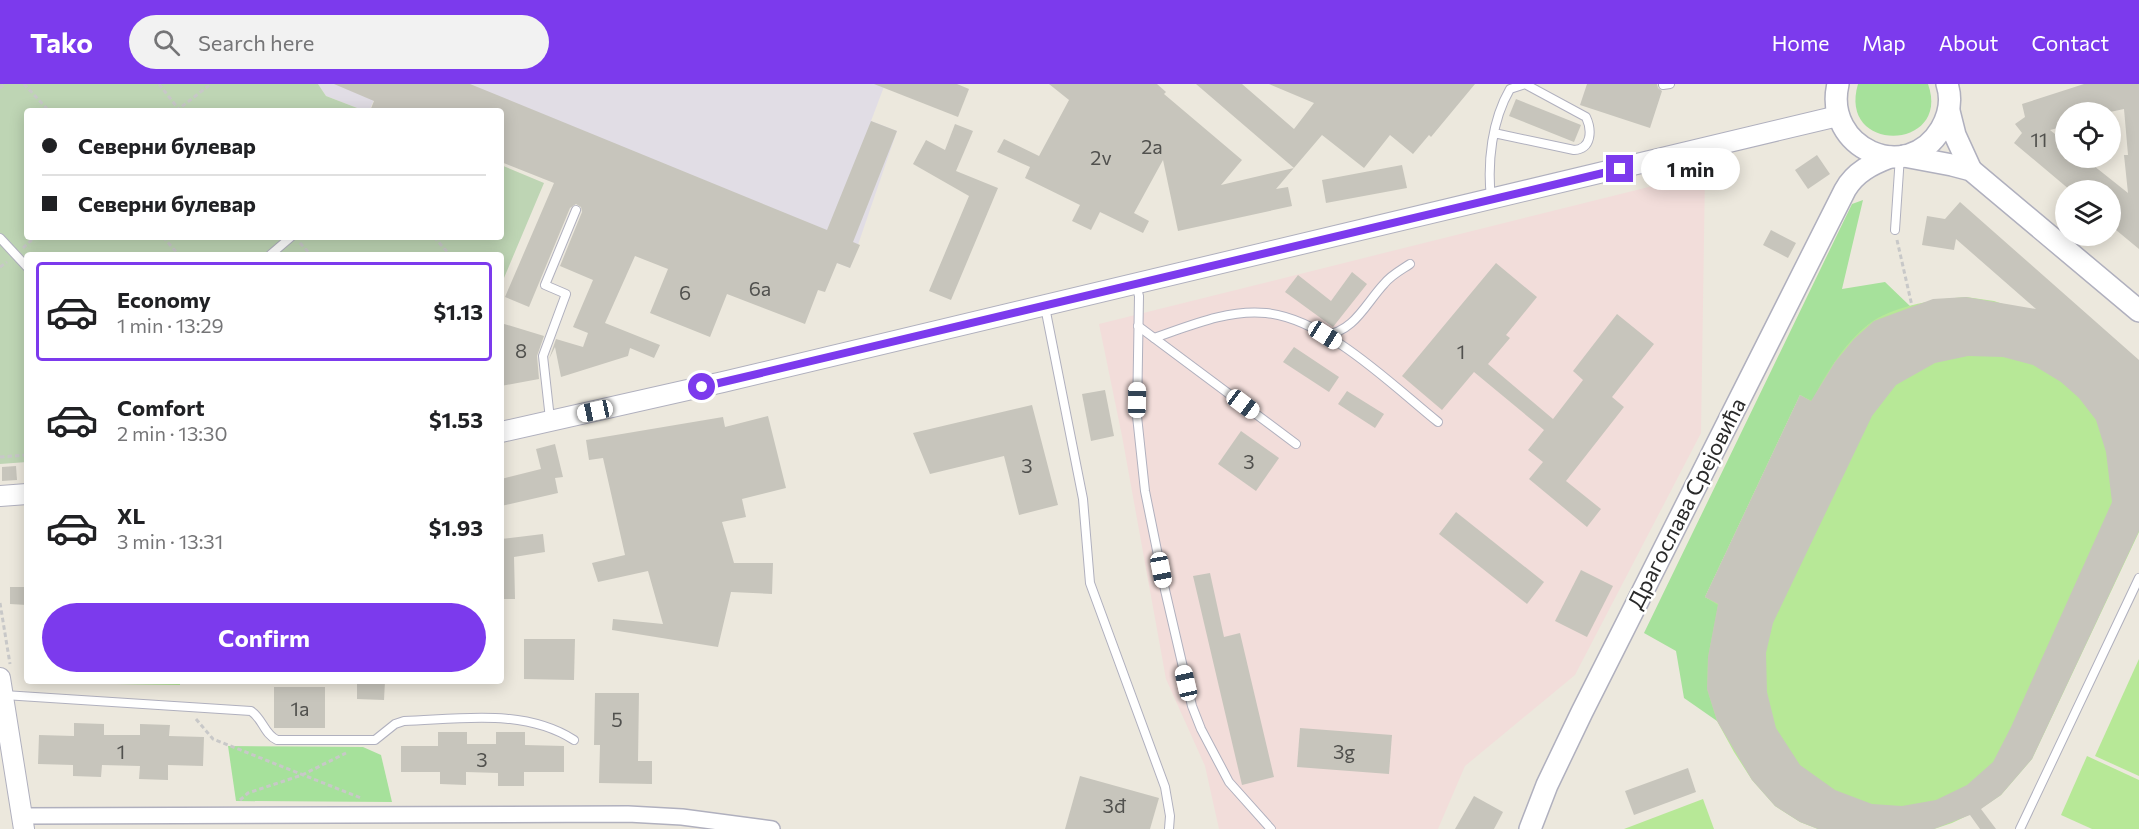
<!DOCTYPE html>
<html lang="en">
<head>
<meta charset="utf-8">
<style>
	body { margin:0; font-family:Commissioner,sans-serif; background:#f2f2f2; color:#202124; height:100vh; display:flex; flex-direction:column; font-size:22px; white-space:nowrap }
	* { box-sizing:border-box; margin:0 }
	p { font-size:20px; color:#757577 }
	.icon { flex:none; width:33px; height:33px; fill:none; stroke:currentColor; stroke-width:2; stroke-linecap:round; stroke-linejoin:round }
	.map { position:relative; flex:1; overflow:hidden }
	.side { position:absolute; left:24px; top:168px; width:480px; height:432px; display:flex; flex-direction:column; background:#fff; border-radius:6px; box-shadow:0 3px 15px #0003 }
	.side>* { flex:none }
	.top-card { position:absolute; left:24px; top:24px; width:480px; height:132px; border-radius:6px; box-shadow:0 3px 15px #0003; display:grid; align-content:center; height:132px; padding:0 18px; background:#fff }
	.tools { position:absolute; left:2055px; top:18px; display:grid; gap:12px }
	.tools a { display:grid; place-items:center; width:66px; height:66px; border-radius:50%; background:#fff; box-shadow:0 3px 15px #0003; font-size:30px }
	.end { position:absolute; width:27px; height:27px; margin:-14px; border:8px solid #7c3aed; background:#fff; box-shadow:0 0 0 3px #fff }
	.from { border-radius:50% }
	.bubble { position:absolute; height:42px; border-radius:21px; background:#fff; box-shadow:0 3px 15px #0003; font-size:20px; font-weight:700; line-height:42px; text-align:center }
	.car { position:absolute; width:18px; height:36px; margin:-18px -9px; border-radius:8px; box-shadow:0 0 4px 2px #0007; background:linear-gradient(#fff 24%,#345 0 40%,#fff 0 76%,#345 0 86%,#fff 0) }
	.top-card b { display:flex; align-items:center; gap:21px; height:57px; font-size:22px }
	.top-card b+b { border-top:2px solid #e0e0e0 }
	.top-card i { width:15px; height:15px; background:#202124 }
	ul { padding:10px 0 0; list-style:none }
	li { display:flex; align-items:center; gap:18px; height:99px; margin:0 12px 9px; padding:0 6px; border:3px solid transparent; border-radius:6px }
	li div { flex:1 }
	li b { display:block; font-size:22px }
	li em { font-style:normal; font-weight:700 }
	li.selected { border-color:#7c3aed }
	li>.icon { width:54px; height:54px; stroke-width:1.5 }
	.cta { display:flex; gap:12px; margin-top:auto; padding:12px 18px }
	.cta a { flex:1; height:69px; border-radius:36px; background:#7c3aed; color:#fff; font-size:24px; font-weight:700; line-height:69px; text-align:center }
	header { display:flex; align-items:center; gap:36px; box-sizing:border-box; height:84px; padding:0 30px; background:#7c3aed; color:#fff }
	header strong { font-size:28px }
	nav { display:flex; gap:33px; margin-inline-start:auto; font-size:21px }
	.search { width:420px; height:54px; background:#f2f2f2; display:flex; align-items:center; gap:15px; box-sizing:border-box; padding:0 21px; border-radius:33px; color:#757577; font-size:22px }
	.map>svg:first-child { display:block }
	.industrial { fill:#e1dde5 }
	.medical { fill:#f2ddda }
	.green { fill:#a6e19b }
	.cemetery { fill:#bed5b4 }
	.pitch { fill:#b7e897 }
	.building { fill:#c7c5bc; fill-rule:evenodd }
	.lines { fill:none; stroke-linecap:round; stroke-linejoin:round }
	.service-casing { stroke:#b0b0be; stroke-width:10 }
	.minor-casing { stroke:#b0b0be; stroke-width:18 }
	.tertiary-casing { stroke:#b0b0be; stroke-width:22 }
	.secondary-casing { stroke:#b0b0be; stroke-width:24 }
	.path { stroke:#c8c8c8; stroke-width:3; stroke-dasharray:4.5 3; stroke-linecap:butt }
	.service { stroke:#fff; stroke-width:8 }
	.minor { stroke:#fff; stroke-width:15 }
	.tertiary { stroke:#fff; stroke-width:20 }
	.secondary { stroke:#fff; stroke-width:21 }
	.route { stroke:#7c3aed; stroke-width:8 }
	.labels { text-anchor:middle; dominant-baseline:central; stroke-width:5; stroke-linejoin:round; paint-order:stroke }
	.number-label { font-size:20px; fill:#51514e }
	.street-label { font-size:22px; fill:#2a2a2a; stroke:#fff }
</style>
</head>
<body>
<header>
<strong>Tako</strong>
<div class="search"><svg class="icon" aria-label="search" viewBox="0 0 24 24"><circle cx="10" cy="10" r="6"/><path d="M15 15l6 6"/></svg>Search here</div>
<nav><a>Home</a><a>Map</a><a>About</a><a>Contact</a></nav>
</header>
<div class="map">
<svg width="2139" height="745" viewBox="0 0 2139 745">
	<rect width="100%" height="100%" fill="#ece8dd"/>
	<!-- industrial -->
	<path class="industrial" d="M318,0H885L871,37L897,47L850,184L501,47V27L381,0L369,27H365L326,12Z"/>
	<!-- medical -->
	<path class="medical" d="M1705,89L1701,349L1575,591L1465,682L1438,745H1219L1205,682L1166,595L1122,352L1099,240Z"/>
	<!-- green -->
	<g class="green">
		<path d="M1928,0C1952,67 1837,71 1858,0Z"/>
		<path d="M1863,116L1842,205L1885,198L1910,222L1874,237L1835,278L1812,318L1800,311L1705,513L1718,520L1717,637L1684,614L1676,567L1644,549L1852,120Z"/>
		<path d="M228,662L363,663L381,671L392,718L236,717Z"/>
	</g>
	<!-- cemetery -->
	<path class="cemetery" d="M0,0H318L326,12L365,27H27V153H501V81L544,99L501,201V171H27V378L0,380Z"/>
	<!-- pitch -->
	<g class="pitch">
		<path d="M1966,213L1994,217L2020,226L2139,346V448L2032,675L2001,711L1977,727L1952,739L1934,745H1818L1800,738L1775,722L1752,696L1734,668L1717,637L1707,605L1708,573L1718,521L1705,513L1800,311L1812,317C1826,289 1847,255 1873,237C1898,221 1937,215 1966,213Z"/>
		<path d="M2139,575V692L2095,672Z"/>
		<path d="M116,597H180V601L116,600Z"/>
		<path d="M2087,672L2139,696V745H2092L2061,731Z"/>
		<path d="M1703,715L1714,745H1624Z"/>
	</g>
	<!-- building -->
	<g class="building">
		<path d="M334,0H470L827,146L871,37L897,47L853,158L860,161L850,184L837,179L825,208L818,206L805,240L727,210L710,253L650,229L668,185L635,172L605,239L660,261L654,274L630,264L628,272L561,293L555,263L549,275L556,255L583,263L588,249L573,243L593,196L560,182L582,128L581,123L576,120L570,124L529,223L505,213L554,99L501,78V27H370L374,17Z"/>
		<path d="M874,0H957L969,5L958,33Z"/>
		<path d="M1049,0H1157L1166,8L1164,10L1242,76L1221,101L1294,84L1196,0H1242L1294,45L1314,19L1269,0H1475L1431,53L1429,51L1413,70L1390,51L1364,84L1322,51L1276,105L1288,103L1292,122L1178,147L1163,76L1134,129L1149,137L1143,149L1100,128L1091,146L1072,137L1080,121L1025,94L1030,83L997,68L1004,55L1039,72L1069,16Z"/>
		<path d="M1587,0H1657L1658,4L1662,7L1650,44L1580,21Z"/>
		<path d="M2084,0H2139V165L2110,141V106H2070L2014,59L2022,49L2015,40L2025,33L2022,20ZM2124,25L2128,71H2124L2128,109L2084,74H2066V59L2050,46L2066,42V28H2110Z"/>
		<path d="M1516,15L1581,41L1574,58L1509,32Z"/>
		<path d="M955,40L973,47L956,87L998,104L951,216L929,207L969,112L913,80L926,56L945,66Z"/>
		<path d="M1817,71L1830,90L1808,105L1795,86Z"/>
		<path d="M1402,81L1407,104L1326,119L1322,96Z"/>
		<path d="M1960,118L2139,276V447L2032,675L2001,711L1981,725L1996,745H1980L1970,731L1934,745H1818L1800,738L1775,722L1752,696L1717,637L1707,605L1708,573L1718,520L1705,513L1800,311L1811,317L1835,278L1854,255L1874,237L1933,215L1966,213L2036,225L1956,155L1954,166L1922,161L1927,132L1945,135ZM1968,272L2003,273L2033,281L2061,298L2079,314L2096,336L2106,368L2112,418L2011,643L1993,678L1967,701L1936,716L1902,722L1872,720L1835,706L1800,681L1776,644L1767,608L1766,569L1773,539L1872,332L1896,301L1935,279Z"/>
		<path d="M1771,146L1796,159L1788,174L1763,161Z"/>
		<path d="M1496,179L1537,213L1506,251L1510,254L1488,280L1553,335L1583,296L1573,287L1617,230L1654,260L1612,313L1624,323L1566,397L1601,425L1587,443L1529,395L1543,378L1528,366L1544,346L1474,288L1442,326L1402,292Z"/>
		<path d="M1352,188L1367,200L1333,243L1285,208L1298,191L1331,217Z"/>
		<path d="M501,239L544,252L537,272L539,295L501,302Z"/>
		<path d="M1294,263L1339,293L1329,308L1283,278Z"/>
		<path d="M1105,306L1114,352L1091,357L1082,310Z"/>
		<path d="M1347,307L1384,330L1375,344L1338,320Z"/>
		<path d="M1032,321L1058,421L1019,431L1004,372L930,390L913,349Z"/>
		<path d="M768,332L786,404L742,415L746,433L722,438L734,479H773L772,510L731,508L718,563L612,546L613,535L663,540L648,487L598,498L592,479L625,471L603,374L589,376L586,356L723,333L725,343Z"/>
		<path d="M1241,347L1279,374L1256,407L1218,380Z"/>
		<path d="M555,360L563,393L555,394L558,409L501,422V395L541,385L536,365Z"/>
		<path d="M16,382L17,396L2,397V383Z"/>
		<path d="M1456,428L1544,498L1527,520L1439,450Z"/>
		<path d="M543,450L545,468L514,473L515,515H501V455Z"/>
		<path d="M1581,486L1613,502L1587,553L1555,537Z"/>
		<path d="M1210,489L1224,553L1240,549L1274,693L1242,701L1193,492Z"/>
		<path d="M10,503H27V521L10,520Z"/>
		<path d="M524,555H575L574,596L524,595Z"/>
		<path d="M357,597H385L384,616L357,615Z"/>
		<rect x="274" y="603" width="51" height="41"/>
		<path d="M595,609H639L638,677H652V700L599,699L600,661H594Z"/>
		<path d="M74,639L104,640V651H140V640L170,641L169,652L204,653L203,682L168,681V696L139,695L140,682L102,681L101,693L73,692V681L38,680L39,651L74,652Z"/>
		<path d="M1300,644L1392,651L1389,690L1297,683Z"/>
		<path d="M438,648H467V660H496V648H525V661L564,662V688H524V702H498V689L466,688V701L440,700V688H401V662H438Z"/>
		<path d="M1688,684L1696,708L1634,731L1625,707Z"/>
		<path d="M1080,692L1159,714L1150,745H1065Z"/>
		<path d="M1474,712L1503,728L1494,745H1455Z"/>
	</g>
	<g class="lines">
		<defs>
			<g id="service">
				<path d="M1663,1L1670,0"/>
				<path d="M1491,114C1487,78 1492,36 1510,5L1525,0L1586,33C1592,46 1592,65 1574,66L1494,49"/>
				<path d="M1895,146L1900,72"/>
				<path d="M0,154L27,183"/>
				<path d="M270,171L291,153"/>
				<path d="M1136,201L1139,212L1137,332L1145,407L1165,506L1192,622L1201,645L1229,698L1271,745"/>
				<path d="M1045,223L1083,415L1090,499L1165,703L1170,732L1169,745"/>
				<path d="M1138,242L1296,360"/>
				<path d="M1325,251C1354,248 1366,219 1384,200C1391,191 1401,186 1410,180"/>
				<path d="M1154,254C1189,242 1228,225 1266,229C1326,235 1392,301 1438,338"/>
				<path d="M550,335L543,272L566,210L545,201L576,126"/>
				<path d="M4,611L251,627C263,635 264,650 277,656H375L395,640L404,637C461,635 524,624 574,656"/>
				<path d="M2020,745L2139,494"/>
			</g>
			<path id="minor" d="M22,732L628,730L682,733L772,745"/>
			<g id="tertiary">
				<path d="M501,348L723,298L1838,32"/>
				<path d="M0,412L27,410"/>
				<path d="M0,594L24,745"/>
			</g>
			<g id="secondary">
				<path d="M1838,0C1823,64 1907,102 1941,45C1949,31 1952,15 1947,0"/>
				<path d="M1949,27L1955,51L1971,86"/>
				<path d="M1904,72L1952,81L1971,86L2139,227"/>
				<path d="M1530,745L1547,701L1582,628L1845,106C1855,88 1872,80 1890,73"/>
			</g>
		</defs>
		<!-- service casing -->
		<use href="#service" class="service-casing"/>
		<!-- minor casing -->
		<use href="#minor" class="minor-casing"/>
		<!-- tertiary casing -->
		<use href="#tertiary" class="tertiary-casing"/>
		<!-- secondary casing -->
		<use href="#secondary" class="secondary-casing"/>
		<!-- path -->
		<g class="path">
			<path d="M24,0L49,27"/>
			<path d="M159,0L180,27"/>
			<path d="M0,4L4,0"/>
			<path d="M176,27L211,0"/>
			<path d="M163,153L179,171"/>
			<path d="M434,153L450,171"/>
			<path d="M1897,156L1912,222"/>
			<path d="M300,159L311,171"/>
			<path d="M23,164L35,153"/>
			<path d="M0,183L7,178"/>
			<path d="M0,373L27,371"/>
			<path d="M0,519L10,580"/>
			<path d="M196,635L213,655L361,714"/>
			<path d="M240,716L248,709L302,691L346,669"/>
		</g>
		<!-- service -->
		<use href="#service" class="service"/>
		<!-- minor -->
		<use href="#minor" class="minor"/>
		<!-- tertiary -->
		<use href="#tertiary" class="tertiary"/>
		<!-- secondary -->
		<use href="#secondary" class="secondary"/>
	</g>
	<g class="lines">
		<!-- route -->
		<path class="route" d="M702,303L1620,85"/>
	</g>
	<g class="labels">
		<!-- number labels -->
		<g class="number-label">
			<text x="2039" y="55">11</text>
			<text x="1152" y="62">2a</text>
			<text x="1101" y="73">2v</text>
			<text x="760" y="204">6a</text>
			<text x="685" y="208">6</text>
			<text x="521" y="266">8</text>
			<text x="1461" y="267">1</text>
			<text x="1249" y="377">3</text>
			<text x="1027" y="381">3</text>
			<text x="300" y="624">1a</text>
			<text x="617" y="635">5</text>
			<text x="121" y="667">1</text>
			<text x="1344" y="667">3g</text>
			<text x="482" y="675">3</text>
			<text x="1114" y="721">3đ</text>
		</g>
		<!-- street labels -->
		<g class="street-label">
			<text transform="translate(1686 419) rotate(-63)">Драгослава Срејовића</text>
		</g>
	</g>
</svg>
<div class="tools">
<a><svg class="icon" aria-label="locate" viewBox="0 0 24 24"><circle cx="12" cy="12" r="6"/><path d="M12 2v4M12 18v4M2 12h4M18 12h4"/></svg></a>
<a><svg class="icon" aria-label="layers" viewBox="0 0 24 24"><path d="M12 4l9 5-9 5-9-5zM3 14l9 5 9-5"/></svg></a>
</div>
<i class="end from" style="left:702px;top:303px"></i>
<i class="end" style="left:1620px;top:85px"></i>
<div class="bubble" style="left:1641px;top:64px;width:99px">1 min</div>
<i class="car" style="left:1325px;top:251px;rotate:122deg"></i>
<i class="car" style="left:1137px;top:316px;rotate:1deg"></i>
<i class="car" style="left:1243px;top:320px;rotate:127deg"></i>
<i class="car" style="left:595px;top:327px;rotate:258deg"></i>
<i class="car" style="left:1161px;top:486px;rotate:169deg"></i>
<i class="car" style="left:1186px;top:599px;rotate:347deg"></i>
<div class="top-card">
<b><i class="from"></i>Северни булевар</b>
<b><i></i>Северни булевар</b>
</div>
<section class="side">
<ul>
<li class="selected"><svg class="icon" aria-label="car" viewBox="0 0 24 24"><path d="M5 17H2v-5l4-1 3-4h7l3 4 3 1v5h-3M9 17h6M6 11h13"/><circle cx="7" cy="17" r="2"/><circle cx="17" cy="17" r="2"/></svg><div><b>Economy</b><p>1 min · 13:29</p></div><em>$1.13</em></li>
<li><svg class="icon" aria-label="car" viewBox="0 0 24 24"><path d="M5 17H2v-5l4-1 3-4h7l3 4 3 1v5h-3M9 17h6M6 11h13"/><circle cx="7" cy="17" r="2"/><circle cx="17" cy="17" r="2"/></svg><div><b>Comfort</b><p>2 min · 13:30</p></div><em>$1.53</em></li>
<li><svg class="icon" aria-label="car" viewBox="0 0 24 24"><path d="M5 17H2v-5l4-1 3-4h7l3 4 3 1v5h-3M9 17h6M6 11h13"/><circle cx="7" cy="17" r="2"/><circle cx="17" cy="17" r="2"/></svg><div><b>XL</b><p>3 min · 13:31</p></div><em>$1.93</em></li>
</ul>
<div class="cta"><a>Confirm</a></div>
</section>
</div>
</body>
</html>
